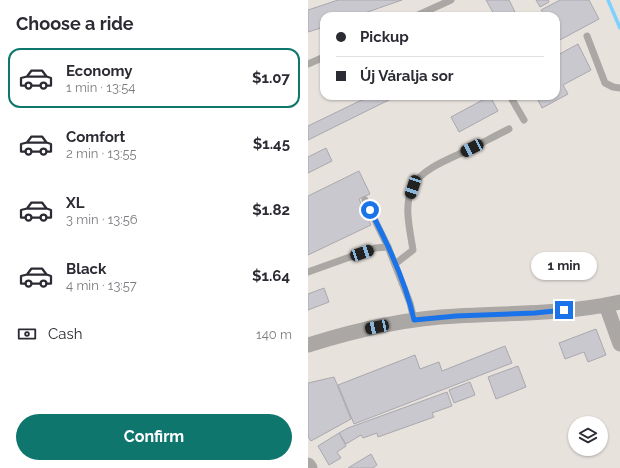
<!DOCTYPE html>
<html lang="en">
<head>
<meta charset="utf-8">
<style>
	body { margin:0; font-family:Raleway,sans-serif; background:#f7f7f7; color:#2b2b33; height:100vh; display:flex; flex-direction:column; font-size:15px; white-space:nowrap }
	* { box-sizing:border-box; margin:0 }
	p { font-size:13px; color:#7c7c81 }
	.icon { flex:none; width:22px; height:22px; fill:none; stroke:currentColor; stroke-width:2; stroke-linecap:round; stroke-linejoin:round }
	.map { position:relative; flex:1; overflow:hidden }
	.sheet { display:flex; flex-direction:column; background:#fff; width:308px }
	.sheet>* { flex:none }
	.banner { position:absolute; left:12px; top:12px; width:240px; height:88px; border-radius:12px; box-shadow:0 1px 3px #0004; display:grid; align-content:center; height:88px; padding:0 16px; background:#fff }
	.fabs { position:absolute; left:260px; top:416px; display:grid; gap:8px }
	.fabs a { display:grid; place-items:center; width:40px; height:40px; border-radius:50%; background:#fff; box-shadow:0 1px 3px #0004; font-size:20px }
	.end { position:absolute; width:18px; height:18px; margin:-9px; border:5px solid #1a73e8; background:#fff; box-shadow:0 0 0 2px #fff }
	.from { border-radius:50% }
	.bubble { position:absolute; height:28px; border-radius:14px; background:#fff; box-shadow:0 1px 3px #0004; font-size:13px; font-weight:700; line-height:28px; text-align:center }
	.car { position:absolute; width:12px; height:24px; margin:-12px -6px; border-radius:5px; box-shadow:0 0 3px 1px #0007; background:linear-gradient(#222 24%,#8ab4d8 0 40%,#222 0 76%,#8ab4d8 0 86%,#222 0) }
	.banner b { display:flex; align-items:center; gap:14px; height:38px; font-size:15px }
	.banner b+b { border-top:1px solid #e1e1e2 }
	.banner i { width:10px; height:10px; background:#2b2b33 }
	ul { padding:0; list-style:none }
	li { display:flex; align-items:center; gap:12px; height:60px; margin:0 8px 6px; padding:0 8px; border:2px solid transparent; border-radius:12px }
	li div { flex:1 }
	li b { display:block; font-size:15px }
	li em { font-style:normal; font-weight:700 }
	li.current { border-color:#0f766e }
	li>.icon { width:36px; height:36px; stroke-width:1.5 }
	h2 { padding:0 16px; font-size:18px; line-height:48px }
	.pay { display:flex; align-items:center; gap:10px; height:44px; padding:0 16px; font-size:15px }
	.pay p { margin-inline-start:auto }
	.cta { display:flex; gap:8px; margin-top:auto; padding:8px 16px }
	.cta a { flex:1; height:46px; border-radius:24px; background:#0f766e; color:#fff; font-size:16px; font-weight:700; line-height:46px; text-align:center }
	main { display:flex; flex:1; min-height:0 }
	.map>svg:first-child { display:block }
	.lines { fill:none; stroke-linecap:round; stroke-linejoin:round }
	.stream { stroke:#7cd1fd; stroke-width:3.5 }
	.building { fill:#cac8cf; stroke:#a9a8ae }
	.lane { stroke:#aaa7a5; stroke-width:7 }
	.street { stroke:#aaa7a5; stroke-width:15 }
	.route { stroke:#1a73e8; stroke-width:5 }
</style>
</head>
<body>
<main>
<section class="sheet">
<h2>Choose a ride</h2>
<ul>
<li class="current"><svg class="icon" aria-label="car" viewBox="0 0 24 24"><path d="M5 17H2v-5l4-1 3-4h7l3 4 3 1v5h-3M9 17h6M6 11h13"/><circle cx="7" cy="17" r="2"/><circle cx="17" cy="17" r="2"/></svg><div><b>Economy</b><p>1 min · 13:54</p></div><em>$1.07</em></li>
<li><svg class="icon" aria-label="car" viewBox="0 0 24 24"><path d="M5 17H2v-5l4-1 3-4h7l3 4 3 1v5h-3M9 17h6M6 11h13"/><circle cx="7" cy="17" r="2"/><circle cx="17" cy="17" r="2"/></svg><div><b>Comfort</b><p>2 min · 13:55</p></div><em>$1.45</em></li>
<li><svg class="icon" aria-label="car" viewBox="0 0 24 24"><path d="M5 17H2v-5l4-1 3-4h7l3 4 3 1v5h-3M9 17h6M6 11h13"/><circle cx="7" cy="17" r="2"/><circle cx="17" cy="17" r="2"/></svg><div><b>XL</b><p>3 min · 13:56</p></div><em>$1.82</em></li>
<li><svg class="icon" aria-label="car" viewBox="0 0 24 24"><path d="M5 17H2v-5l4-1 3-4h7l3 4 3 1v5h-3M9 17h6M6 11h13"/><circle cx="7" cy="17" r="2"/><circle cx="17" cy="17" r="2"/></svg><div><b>Black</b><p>4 min · 13:57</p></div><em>$1.64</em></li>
</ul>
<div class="pay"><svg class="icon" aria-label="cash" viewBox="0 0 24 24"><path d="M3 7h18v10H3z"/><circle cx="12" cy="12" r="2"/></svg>Cash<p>140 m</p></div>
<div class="cta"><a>Confirm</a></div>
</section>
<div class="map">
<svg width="312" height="468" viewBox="0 0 312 468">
	<rect width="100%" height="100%" fill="#e8e2dd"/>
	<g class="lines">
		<!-- stream -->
		<path class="stream" d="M300,0L312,28"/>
	</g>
	<!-- building -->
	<g class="building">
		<path d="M30,0H94L48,16H16V27L0,32V10Z"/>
		<path d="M178,0H201L209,16H187Z"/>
		<path d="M228,0H240L241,2L232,7Z"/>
		<path d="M252,0H281L291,19L250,41L248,38V16H237L233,10Z"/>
		<path d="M270,44L283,70L255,85L260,94L234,108L228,96H248V56Z"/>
		<path d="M62,96H89L0,140V126Z"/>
		<path d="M182,96L190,111L151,132L143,117Z"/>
		<path d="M18,148L24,161L0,173V157Z"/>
		<path d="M51,171L62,194L51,199L63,225L0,255V196Z"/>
		<path d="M16,288L21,302L0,310V294Z"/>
		<path d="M288,329L298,355L280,362L276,352L257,359L251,343Z"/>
		<path d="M197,346L204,363L46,424L30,385L107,355L112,369L131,362L134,371Z"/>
		<path d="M210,366L218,387L188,399L180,377Z"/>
		<path d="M26,377L43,419L3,441L0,437V383Z"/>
		<path d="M162,382L167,395L146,403L141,390Z"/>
		<path d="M139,392L144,406L124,413L126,417L70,437L69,433L55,438L53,435L38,444L31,433L40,428Z"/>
		<path d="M31,433L38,446L29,452L33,458L21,465L10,446Z"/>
		<path d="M63,454L69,465L65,468H40Z"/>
	</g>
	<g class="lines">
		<!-- lane -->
		<g class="lane">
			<path d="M108,16L143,0"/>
			<path d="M279,36L297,83L305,87L312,88"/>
			<path d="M0,64L16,57"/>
			<path d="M202,96L216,120"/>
			<path d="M57,200L80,247"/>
			<path d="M87,264L105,250C102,230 95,205 105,186C114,169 141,159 158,151C172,144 187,136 201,129"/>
			<path d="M0,272L67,248L80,247L102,303L106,320"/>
		</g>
		<!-- street -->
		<g class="street">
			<path d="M298,305L312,344"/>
			<path d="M0,345C48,330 98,318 149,316C203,313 258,314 312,302"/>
			<path d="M0,465L2,468"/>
		</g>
	</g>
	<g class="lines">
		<!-- route -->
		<path class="route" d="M62,210C80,244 98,283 106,320L148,316L227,313L256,310"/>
	</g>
</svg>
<div class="fabs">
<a><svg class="icon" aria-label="layers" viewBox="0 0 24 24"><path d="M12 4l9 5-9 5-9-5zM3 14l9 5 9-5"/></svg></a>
</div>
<i class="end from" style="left:62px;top:210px"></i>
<i class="end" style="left:256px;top:310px"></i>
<div class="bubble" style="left:223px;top:252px;width:66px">1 min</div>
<i class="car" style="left:164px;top:148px;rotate:243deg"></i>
<i class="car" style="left:105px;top:187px;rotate:198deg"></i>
<i class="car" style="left:54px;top:253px;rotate:71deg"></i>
<i class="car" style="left:69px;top:327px;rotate:258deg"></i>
<div class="banner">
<b><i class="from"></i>Pickup</b>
<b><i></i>Új Váralja sor</b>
</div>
</div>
</main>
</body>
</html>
